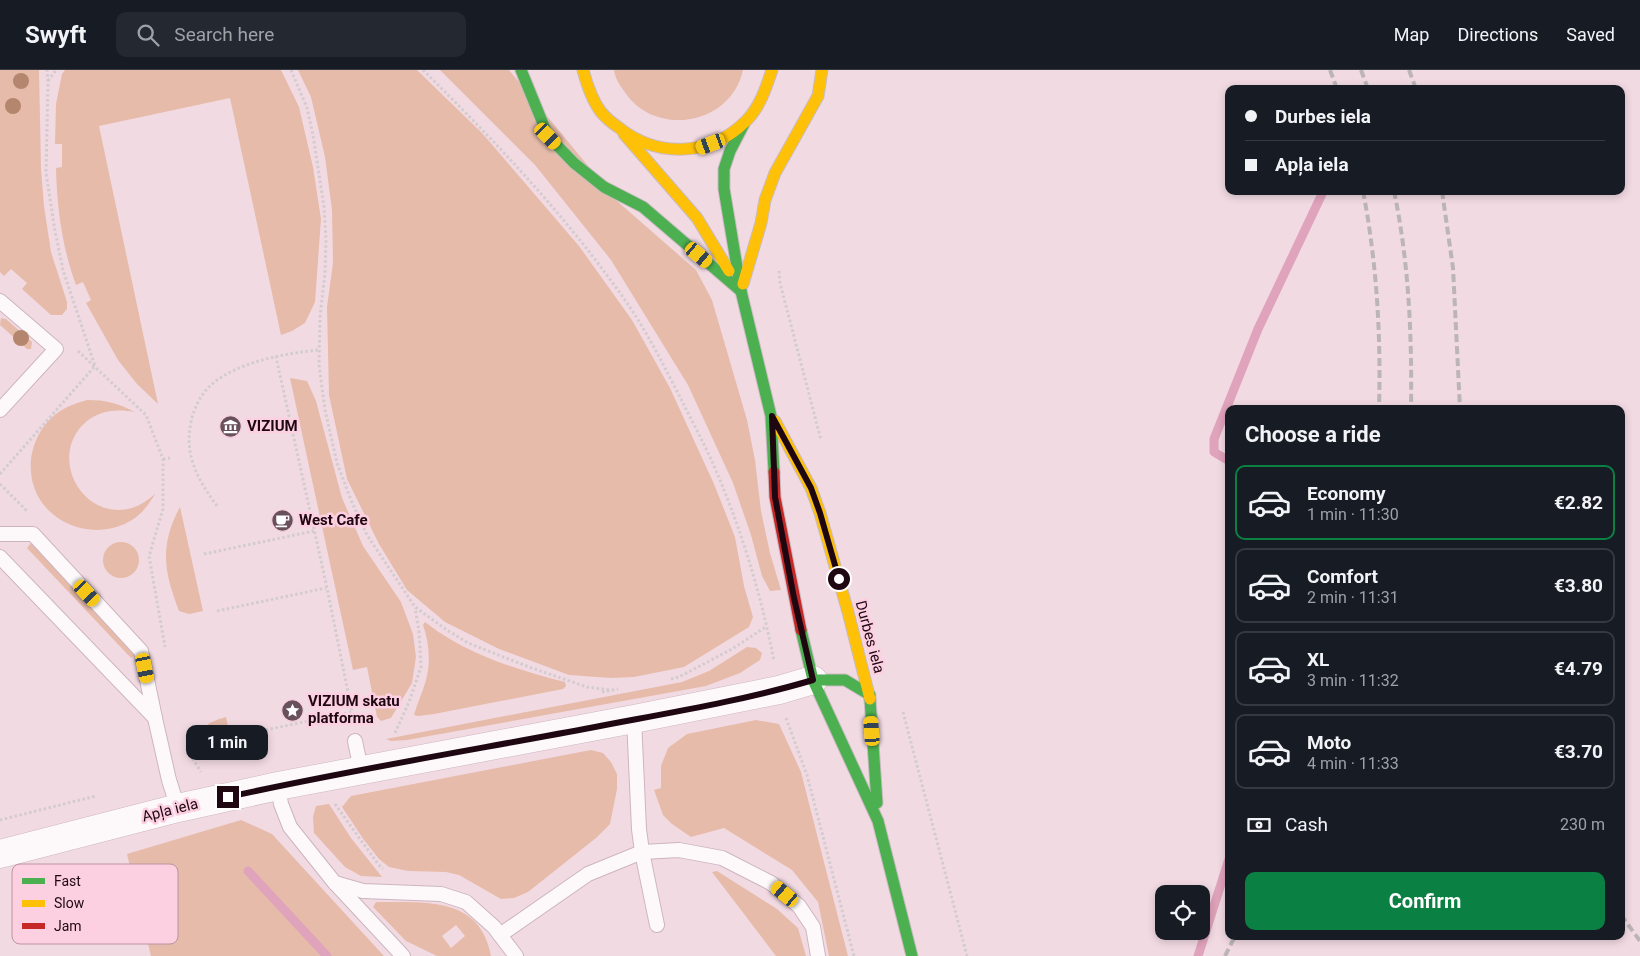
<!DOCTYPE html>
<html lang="en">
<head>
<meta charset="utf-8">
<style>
	body { margin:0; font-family:Roboto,sans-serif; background:#242831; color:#f1f3f6; height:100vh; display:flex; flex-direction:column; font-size:19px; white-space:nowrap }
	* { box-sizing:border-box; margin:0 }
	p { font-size:16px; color:#9ea1a6 }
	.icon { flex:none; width:28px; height:28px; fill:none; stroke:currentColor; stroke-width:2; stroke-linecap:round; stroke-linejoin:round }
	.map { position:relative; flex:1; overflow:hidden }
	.details { position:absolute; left:1225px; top:335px; width:400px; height:535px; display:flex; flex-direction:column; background:#171b24; border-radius:10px; box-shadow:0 2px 8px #0003 }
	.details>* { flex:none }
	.hud { position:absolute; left:1225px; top:15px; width:400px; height:110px; border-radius:10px; box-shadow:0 2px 8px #0003; display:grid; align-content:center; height:110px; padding:0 20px; background:#171b24 }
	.tools { position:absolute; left:1155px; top:815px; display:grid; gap:10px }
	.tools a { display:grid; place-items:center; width:55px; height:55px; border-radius:10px; background:#171b24; box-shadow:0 2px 8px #0003; font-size:25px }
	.end { position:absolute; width:22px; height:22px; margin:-11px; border:6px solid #1f0712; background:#fff; box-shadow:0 0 0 2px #fff }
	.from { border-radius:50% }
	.bubble { position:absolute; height:35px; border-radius:10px; background:#171b24; box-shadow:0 2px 8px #0003; font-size:16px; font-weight:700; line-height:35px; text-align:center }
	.car { position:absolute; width:15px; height:30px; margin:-15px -8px; border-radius:6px; box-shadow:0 0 4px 1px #0007; background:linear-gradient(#f5c518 24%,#345 0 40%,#f5c518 0 76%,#345 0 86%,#f5c518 0) }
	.hud b { display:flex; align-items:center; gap:18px; height:48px; font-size:19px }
	.hud b+b { border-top:1px solid #363941 }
	.hud i { width:12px; height:12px; background:#f1f3f6 }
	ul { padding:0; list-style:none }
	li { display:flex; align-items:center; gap:15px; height:75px; margin:0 10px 8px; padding:0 10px; border:2px solid #363941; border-radius:10px }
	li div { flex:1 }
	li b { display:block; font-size:19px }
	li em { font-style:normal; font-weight:700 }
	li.on { border-color:#0b8043 }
	li>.icon { width:45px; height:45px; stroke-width:1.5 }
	h2 { padding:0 20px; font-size:22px; line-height:60px }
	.pay { display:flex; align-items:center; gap:12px; height:55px; padding:0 20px; font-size:19px }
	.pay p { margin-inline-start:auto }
	.button { display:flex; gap:10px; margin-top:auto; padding:10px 20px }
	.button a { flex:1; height:58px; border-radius:10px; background:#0b8043; color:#fff; font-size:20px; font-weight:700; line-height:58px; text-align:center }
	header { display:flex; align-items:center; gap:30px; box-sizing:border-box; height:70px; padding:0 25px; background:#171b24; border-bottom:1px solid #363941 }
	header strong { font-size:24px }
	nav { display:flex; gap:28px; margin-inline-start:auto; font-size:18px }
	.search { width:350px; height:45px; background:#242831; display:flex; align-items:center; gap:12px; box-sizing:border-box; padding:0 18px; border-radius:10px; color:#9ea1a6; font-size:19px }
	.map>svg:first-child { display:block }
	.green { fill:#e6bbaa; fill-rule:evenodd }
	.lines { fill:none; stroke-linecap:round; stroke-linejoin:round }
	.stream { stroke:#e0a3bc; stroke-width:9 }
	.lane-casing { stroke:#cdb5bf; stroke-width:16 }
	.street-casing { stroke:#cdb5bf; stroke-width:29 }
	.fast-casing { stroke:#c9bbc1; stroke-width:13 }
	.slow-casing { stroke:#c9bbc1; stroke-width:13 }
	.jam-casing { stroke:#c9bbc1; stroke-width:13 }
	.path { stroke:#d3cccf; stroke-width:3; stroke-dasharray:2.5 2.5; stroke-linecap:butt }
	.lane { stroke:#fdf9fb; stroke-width:14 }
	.street { stroke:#fdf9fb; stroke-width:28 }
	.fast { stroke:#4caf50; stroke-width:11 }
	.slow { stroke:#ffc107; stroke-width:11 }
	.jam { stroke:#c62828; stroke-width:11 }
	.rail { stroke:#bcb5b8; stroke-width:4; stroke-dasharray:8 4; stroke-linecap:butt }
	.tree { fill:#b4866e }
	.route { stroke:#1f0712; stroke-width:6 }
	.labels { text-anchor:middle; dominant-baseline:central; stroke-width:5; stroke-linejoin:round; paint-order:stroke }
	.poi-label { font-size:15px; font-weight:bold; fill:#1f0712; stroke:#fcd0e1; text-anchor:start }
	.street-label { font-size:15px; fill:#1f0712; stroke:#fcd0e1 }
	.key { fill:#fcd0e1; stroke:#ba94a3; stroke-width:1 }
	.key-label { font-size:14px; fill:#1f0712 }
</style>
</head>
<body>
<header>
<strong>Swyft</strong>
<div class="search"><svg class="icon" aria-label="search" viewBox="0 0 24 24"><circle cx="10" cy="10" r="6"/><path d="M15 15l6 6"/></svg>Search here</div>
<nav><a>Map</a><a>Directions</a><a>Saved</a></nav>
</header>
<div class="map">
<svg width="1640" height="886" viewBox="0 0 1640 886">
	<rect width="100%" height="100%" fill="#f2dae3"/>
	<!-- green -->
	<g class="green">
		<path d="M0,0H39L41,99L44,136L51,182L67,232V239L62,245H51L22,219L27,213L11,199L4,206L0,202Z"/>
		<path d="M65,0H281L299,37L313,97L321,149L315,232L305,253L292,261L281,265L230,28L99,56L158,334L137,314L118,290L86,233L91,230L83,212L76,215C62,177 57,138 56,98L62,97V74H55L56,34L62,4Z"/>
		<path d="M298,0H417L482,63L579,176L632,250L670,318L714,414L735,467L744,516L753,547L749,557L684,597L634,607L611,608L569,605L499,579L445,552L407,520L379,474L347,409L329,325L327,237L333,193L332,140L325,87L311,27Z"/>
		<path d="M440,0H509L617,131L696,200L712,230L747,350L755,390L761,441L770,483L781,520L770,521L762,506L751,465L733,413L688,315L611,190L535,95Z"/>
		<path d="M614,0H743C731,56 654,68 624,21C619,14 615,8 614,0Z"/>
		<path d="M1,248L6,249L32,272L31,279H27L0,255Z"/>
		<path d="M290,308L307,311L316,331L342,428L363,476L401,532L413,564L416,587L412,613L391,648L381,651L377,647L367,597L353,600Z"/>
		<path d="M87,330C107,330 117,333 135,342C117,339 102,340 87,351C46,385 82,452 132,438C141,435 148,430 155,424C149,434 142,444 132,450C103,468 64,461 43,434C22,406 29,365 56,344C65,337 76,333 87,330Z"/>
		<path d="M180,437L203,541L189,544L179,541C164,502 159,476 180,437Z"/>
		<circle cx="121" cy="490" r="18"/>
		<path d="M31,473L36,474L136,585L131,588L27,478Z"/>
		<path d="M425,552C433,558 441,564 450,569C483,589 528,603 565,612L566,616L563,619L434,644L418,646L414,645C417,633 423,622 426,610C431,592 429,572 423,555Z"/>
		<path d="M747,577L756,578L762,583L760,590L740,603L706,616L407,670L391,671L386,669L682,612L709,601Z"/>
		<path d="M226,647L234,685C226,685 213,688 206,683C203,681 202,676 201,672C198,655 213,651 226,647Z"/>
		<path d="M756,650L779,654L801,702L848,886H829L818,832L792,800L724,758L691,767L672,754L663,745L654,720L661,718V696L668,678L687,664Z"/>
		<path d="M591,680L603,683L611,692L617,704V719L610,754L596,768L528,822L514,828L501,829L459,805L446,802L408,801L389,797L379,789L364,770L342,737L351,726Z"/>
		<path d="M329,734L351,768L382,807L361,806L345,797L314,763L313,747L316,736Z"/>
		<path d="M241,750L272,764L384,886H151L127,784Z"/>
		<path d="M717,801L777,839L798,858L806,886H776L712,802Z"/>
		<path d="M376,832C423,833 480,825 491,886H437L406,871L373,837ZM456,855L465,866L451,878L442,866Z"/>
	</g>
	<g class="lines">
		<!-- stream -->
		<g class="stream">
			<path d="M1229,391L1214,382V369L1258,259L1322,124"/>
			<path d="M248,801L327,886"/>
			<path d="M1198,886L1229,789"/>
		</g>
		<defs>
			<g id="lane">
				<path d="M0,231L56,279L0,340"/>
				<path d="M0,464H33L141,581L155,648"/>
				<path d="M0,487L155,648L169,710L178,738"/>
				<path d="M634,649L639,759L642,782L657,855"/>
				<path d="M355,671L361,700"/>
				<path d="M278,716L281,734L290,757L334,812L403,886"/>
				<path d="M335,813L363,821L441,824L466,832L494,857L500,865"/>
				<path d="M516,886L500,865L588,804L642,782L679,780L722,788L771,813L799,836L813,857L818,886"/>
			</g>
			<path id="street" d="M0,784L178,738L278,716L634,649L779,620L813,610"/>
			<g id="fast">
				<path d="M521,0L548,66L574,93L604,117L643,137L741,221"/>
				<path d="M744,54L730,81L724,99V119L741,221L771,346L774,402"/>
				<path d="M801,560L813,610L878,751L912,886"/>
				<path d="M813,610H845L870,625"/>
				<path d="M870,629L877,733"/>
			</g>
			<g id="slow">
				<path d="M583,0C587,15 592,30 601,42C606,48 612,53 618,57C657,88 710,87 746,51C760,37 766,18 772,0"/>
				<path d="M624,64L697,148L729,201"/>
				<path d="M743,214L761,153L765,130L775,103L818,26L822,0"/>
				<path d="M775,351L811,418L820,443L848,542L870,629"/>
			</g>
			<path id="jam" d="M774,402L775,427L801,560"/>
		</defs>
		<!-- lane casing -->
		<use href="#lane" class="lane-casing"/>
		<!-- street casing -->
		<use href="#street" class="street-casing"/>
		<!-- fast casing -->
		<use href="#fast" class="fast-casing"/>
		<!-- slow casing -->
		<use href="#slow" class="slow-casing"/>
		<!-- jam casing -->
		<use href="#jam" class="jam-casing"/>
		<!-- path -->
		<g class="path">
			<path d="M291,0L307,38L313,65L324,137L326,169L325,203L320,247L319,295L325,340L337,393L351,430L367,465L415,537L447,560L468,573L529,597L587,617L611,620"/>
			<path d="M423,0C496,72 568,148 627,233C648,263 667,302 684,335C694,355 705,375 714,396C741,458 761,524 774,591"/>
			<path d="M48,11L56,0"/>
			<path d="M779,201L780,213L821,370"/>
			<path d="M78,281L146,345L163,389V439L149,486L165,577"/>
			<path d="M163,389L170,388"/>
			<path d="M0,404L95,296L63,200L55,161L46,103L48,12L47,0"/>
			<path d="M0,414L28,442"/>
			<path d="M217,436C207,422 198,409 193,393C184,368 191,333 211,315C237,292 286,283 319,280"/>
			<path d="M204,484L314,461"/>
			<path d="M217,541L326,518"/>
			<path d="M671,609L679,607L732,579L767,556"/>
			<path d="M602,622L618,619"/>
			<path d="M903,642L967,886"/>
			<path d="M786,648L807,705L854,886"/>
			<path d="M395,663L409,632L421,597L419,561L415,538"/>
			<path d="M246,664L352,642L327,518L276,287"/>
			<path d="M187,680L201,702"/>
			<path d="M335,734L378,794L383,799"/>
			<path d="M0,750L96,726"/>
		</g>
		<!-- lane -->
		<use href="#lane" class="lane"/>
		<!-- street -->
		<use href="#street" class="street"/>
		<!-- fast -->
		<use href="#fast" class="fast"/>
		<!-- slow -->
		<use href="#slow" class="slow"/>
		<!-- jam -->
		<use href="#jam" class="jam"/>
		<!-- rail -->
		<g class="rail">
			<path d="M1330,0L1337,19"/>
			<path d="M1361,0L1368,19"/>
			<path d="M1409,0L1416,19"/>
			<path d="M1363,121C1377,194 1381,265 1379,339"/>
			<path d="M1394,121C1409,193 1412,265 1411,339"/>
			<path d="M1442,121L1453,198L1460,339"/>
			<path d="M1621,845L1640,871"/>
			<path d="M1225,886L1235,866"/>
		</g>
	</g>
	<!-- trees -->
	<g class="tree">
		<circle cx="21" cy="11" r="8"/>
		<circle cx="13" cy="36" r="8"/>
		<circle cx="21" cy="268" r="8"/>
	</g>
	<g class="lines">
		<!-- route -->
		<path class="route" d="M228,727C350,700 473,680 595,657C668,643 742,631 813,610L794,528L775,427L772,346L811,418L820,443L839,509"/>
	</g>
	<!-- icons -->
	<defs>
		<symbol id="museum-disc" viewBox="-11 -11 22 22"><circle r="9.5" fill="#69515b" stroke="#fcd0e1"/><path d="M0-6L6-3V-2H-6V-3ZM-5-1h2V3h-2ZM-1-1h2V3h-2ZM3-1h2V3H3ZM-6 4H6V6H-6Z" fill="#fff"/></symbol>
		<symbol id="cafe-disc" viewBox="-11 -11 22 22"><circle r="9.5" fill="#69515b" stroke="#fcd0e1"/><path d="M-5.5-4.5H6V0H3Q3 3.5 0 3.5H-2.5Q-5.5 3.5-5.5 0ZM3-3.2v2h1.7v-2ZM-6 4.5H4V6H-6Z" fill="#fff"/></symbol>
		<symbol id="sight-disc" viewBox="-11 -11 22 22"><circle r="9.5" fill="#69515b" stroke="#fcd0e1"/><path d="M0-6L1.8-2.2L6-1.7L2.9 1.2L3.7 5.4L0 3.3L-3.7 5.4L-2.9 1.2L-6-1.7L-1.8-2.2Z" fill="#fff"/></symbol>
	</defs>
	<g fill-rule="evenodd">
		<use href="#museum-disc" x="218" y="344" width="25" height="25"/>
		<use href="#cafe-disc" x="270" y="438" width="25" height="25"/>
		<use href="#sight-disc" x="280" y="628" width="25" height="25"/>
	</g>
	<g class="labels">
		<!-- poi labels -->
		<g class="poi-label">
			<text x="247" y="356">VIZIUM</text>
			<text x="299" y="450">West Cafe</text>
			<text x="308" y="631">VIZIUM skatu<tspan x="308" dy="17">platforma</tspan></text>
		</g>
		<!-- street labels -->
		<g class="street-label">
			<text transform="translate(870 567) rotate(75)">Durbes iela</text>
			<text transform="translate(170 740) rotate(-14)">Apļa iela</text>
		</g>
	</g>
	<!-- legend -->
	<rect x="12" y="794" width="166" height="80" rx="8" class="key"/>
	<rect x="22" y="808" width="23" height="6" fill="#4caf50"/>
	<rect x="22" y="830" width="23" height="7" fill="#ffc107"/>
	<rect x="22" y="853" width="23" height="6" fill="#c62828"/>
	<g class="key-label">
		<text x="54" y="816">Fast</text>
		<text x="54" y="838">Slow</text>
		<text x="54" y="861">Jam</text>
	</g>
</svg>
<div class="tools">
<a><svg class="icon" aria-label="locate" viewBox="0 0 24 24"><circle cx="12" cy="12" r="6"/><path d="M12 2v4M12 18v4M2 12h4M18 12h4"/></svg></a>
</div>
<i class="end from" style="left:839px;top:509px"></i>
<i class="end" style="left:228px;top:727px"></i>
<div class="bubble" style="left:186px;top:655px;width:82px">1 min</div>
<i class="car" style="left:548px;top:66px;rotate:136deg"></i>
<i class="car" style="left:711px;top:74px;rotate:250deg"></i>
<i class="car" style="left:699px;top:185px;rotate:130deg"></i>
<i class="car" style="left:87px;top:523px;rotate:137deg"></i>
<i class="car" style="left:145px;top:598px;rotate:169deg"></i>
<i class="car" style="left:872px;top:661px;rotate:356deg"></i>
<i class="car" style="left:785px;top:824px;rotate:310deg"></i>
<div class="hud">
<b><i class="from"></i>Durbes iela</b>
<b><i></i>Apļa iela</b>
</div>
<section class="details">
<h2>Choose a ride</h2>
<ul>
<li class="on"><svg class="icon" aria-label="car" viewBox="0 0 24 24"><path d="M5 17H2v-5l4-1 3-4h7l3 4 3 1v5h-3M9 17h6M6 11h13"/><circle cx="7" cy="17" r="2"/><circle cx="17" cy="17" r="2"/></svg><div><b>Economy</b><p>1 min · 11:30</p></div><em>€2.82</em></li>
<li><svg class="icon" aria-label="car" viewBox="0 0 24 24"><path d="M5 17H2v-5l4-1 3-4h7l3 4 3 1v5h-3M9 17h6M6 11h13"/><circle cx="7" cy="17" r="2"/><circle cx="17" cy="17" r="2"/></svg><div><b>Comfort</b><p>2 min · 11:31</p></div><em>€3.80</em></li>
<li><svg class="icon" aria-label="car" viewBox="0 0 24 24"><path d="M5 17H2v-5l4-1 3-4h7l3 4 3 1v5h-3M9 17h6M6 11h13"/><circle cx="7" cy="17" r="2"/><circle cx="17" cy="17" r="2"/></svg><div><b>XL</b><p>3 min · 11:32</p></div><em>€4.79</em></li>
<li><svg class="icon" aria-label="car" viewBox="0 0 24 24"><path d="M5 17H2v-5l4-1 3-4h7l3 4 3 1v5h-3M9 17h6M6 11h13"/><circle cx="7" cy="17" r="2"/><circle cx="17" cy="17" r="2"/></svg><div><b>Moto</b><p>4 min · 11:33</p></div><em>€3.70</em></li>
</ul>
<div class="pay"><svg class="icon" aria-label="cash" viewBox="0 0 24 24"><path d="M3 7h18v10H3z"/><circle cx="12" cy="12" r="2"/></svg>Cash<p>230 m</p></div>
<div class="button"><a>Confirm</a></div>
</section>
</div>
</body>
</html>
